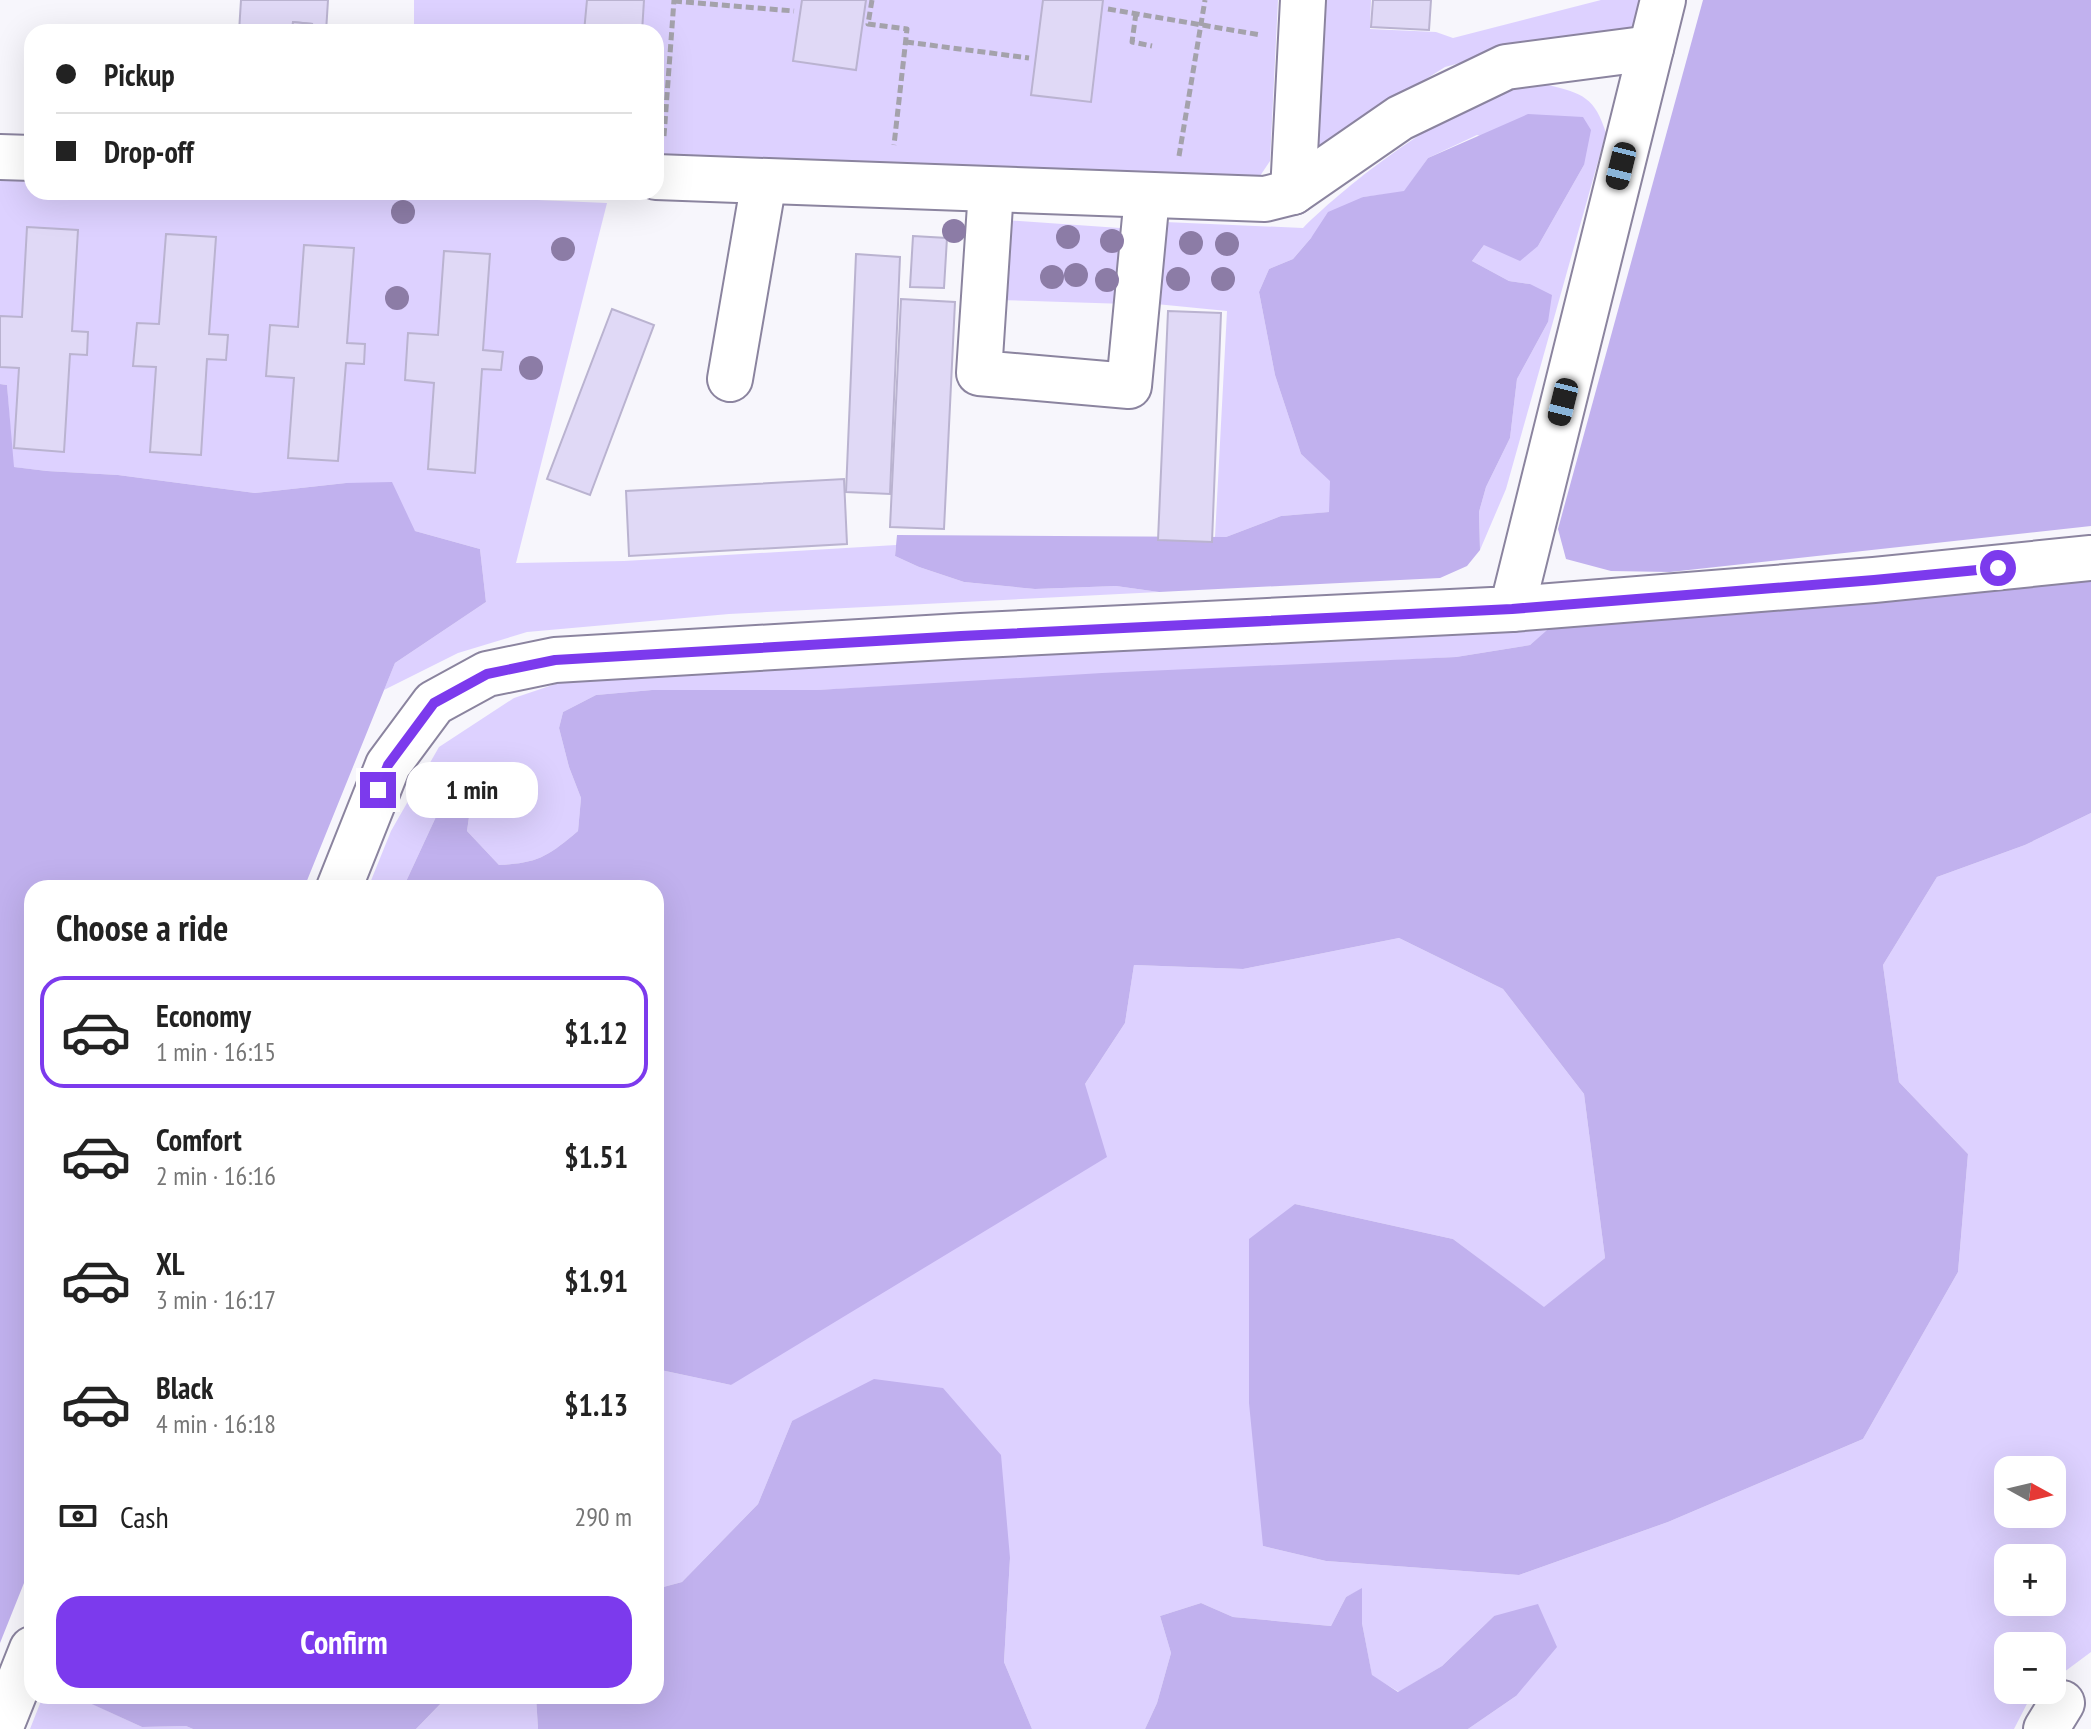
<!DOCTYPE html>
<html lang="en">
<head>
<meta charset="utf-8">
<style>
	body { margin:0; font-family:"PT Sans Narrow",sans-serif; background:#f6f6f6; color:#222; height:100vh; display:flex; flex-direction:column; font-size:30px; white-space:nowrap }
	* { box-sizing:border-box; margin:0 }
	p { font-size:26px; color:#767676 }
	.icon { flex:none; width:44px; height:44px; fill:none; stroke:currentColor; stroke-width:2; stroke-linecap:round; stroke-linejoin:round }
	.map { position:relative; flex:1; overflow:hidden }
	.panel { position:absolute; left:24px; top:880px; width:640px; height:824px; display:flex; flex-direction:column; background:#fff; border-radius:24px; box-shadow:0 8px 32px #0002 }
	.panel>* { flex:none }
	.banner { position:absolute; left:24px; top:24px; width:640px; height:176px; border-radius:24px; box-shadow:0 8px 32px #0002; display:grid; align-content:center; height:176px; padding:0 32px; background:#fff }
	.needle { width:52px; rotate:98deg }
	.tools { position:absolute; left:1994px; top:1456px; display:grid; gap:16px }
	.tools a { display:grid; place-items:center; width:72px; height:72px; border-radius:16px; background:#fff; box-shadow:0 8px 32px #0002; font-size:40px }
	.end { position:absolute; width:36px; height:36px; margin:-18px; border:10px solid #7c3aed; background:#fff; box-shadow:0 0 0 4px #fff }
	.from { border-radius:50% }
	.bubble { position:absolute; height:56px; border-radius:24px; background:#fff; box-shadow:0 8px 32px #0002; font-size:26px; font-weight:600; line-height:56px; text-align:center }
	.car { position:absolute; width:24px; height:48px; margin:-24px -12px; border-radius:10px; box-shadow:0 0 6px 2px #0007; background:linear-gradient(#222 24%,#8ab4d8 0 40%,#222 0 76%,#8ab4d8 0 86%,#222 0) }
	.banner b { display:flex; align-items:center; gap:28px; height:76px; font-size:30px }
	.banner b+b { border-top:2px solid #e0e0e0 }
	.banner i { width:20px; height:20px; background:#222 }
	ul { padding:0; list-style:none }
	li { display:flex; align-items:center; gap:24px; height:112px; margin:0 16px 12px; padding:0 16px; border:4px solid transparent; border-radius:24px }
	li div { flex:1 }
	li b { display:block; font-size:30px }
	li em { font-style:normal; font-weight:600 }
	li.on { border-color:#7c3aed }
	li>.icon { width:72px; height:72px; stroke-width:1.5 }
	h2 { padding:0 32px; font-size:36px; line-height:96px }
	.pay { display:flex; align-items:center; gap:20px; height:88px; padding:0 32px; font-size:30px }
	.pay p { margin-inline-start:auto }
	.cta { display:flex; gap:16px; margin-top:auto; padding:16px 32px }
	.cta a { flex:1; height:92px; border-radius:24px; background:#7c3aed; color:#fff; font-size:32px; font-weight:600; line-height:92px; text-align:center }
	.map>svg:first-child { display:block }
	.green { fill:#ddd1ff; fill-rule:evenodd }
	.forest { fill:#c1b1ee }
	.building { fill:#e0d9f6; stroke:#bab3d0; stroke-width:2 }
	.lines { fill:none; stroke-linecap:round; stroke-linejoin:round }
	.minor-casing { stroke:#8b849f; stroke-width:48 }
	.path { stroke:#a4a2ab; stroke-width:5; stroke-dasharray:8 4; stroke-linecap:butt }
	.minor { stroke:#fff; stroke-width:44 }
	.tree { fill:#8c7ca6 }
	.route { stroke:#7c3aed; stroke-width:10 }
</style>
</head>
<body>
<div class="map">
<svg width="2091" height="1729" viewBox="0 0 2091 1729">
	<rect width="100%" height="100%" fill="#f7f6fc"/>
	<!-- green -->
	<g class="green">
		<path d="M414,0H1278L1270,161L1258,179L656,156V32H414Z"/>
		<path d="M1325,0H1371L1370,29L1436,32L1453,38L1601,0H1646L1643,11L1632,26L1599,41L1534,43L1445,67L1317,148Z"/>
		<path d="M1548,85C1583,93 1595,98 1606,133L1506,489L1480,550L1479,512L1486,487L1510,438L1517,379L1548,322L1530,284L1509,281L1472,261L1484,245L1538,246L1584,165L1477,135L1428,158L1404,192L1363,197L1311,238L1293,259L1269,269L1259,292L1275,375L1301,454L1330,480V512L1281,516L1226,537H1215L1227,311L1156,304L1165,222L1303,228C1349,182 1443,110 1506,92C1519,88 1534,87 1548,85Z"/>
		<path d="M0,177L32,178V192H352L607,203L516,563L624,561L896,545L895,556L919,567L964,582L1035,589L1116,586L1159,592L729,614L527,632L458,653L384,690L395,663L486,602L480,549L415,531L346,483L255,493L118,475L47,471L13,467L7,385L0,384Z"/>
		<path d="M1005,220L1134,229L1127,304L998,300Z"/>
		<path d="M1555,624L1530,645L1456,657L817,690H652L596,695L563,712L559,728L569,767L581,798L578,831C548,856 539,863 499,865L467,831L470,810L477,790L458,779L447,793L403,888H368L391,831L439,747L514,698L597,670Z"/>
		<path d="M2091,813V1652L2052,1681V1646H2008V1690H2040L2031,1696L2014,1729H1468L1516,1696L1494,1616L1442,1666L1399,1692L1372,1676L1362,1623V1589L1346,1597L1331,1626L1233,1617L1201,1603L1160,1616L1171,1653L1157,1703L1145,1729H1032L1004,1662L1010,1558L792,1421L758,1504L682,1582L656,1589V1369L731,1385L1085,1084L1125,1023L1134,965L1243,969L1399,938L1503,989L1584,1094L1605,1258L1544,1308L1453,1239L1295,1204L1263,1546L1326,1561L1519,1575L1668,1522L1863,1439L1958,1272L1968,1154L1899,1082L1883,965L1937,877L2025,845ZM2008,1470H2052V1514H2008ZM2008,1558H2052V1602H2008Z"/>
		<path d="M43,1696H84V1700L142,1727L186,1726L193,1729H30Z"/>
		<path d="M448,1696H536L538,1729H416Z"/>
	</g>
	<!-- forest -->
	<g class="forest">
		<path d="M1703,0H2091V526L1670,572L1611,571L1566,559L1558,529Z"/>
		<path d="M1528,114L1583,117L1591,130L1584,165L1538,246L1520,261L1484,245L1472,261L1509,281L1530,284L1552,295L1548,322L1517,379L1510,438L1486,487L1479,512L1480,550L1467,566L1440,578L1159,592L1116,586L1035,589L964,582L919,567L895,556L897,535L1226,537L1281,516L1329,512L1330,481L1301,454L1275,375L1259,292L1269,269L1293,259L1311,238L1328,212L1363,197L1404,191L1428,158Z"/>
		<path d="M0,384L7,385L14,467L47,471L118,475L255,493L346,483L392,482L415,531L480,549L486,602L395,663L304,888H32V1563L0,1643Z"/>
		<path d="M2091,574V813L2025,845L1937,877L1883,965L1899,1082L1968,1154L1958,1272L1863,1439L1668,1522L1519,1575L1326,1561L1263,1546L1249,1403V1239L1295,1204L1453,1239L1544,1307L1605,1258L1584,1094L1503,989L1399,938L1243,969L1134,965L1125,1023L1085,1084L1107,1157L731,1385L656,1369V888H403L447,793L458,779L471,780L477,790L470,810L467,831L499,865C539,863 548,856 578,831L581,798L569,767L559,728L563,712L596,695L652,690H817L1102,673L1456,657L1530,645L1554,624Z"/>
		<path d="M874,1379L943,1388L1001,1455L1010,1558L1004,1662L1032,1729H538L536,1696H656V1589L682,1582L758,1504L792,1421Z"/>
		<path d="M1362,1588V1623L1372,1675L1398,1692L1442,1666L1494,1616L1538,1604L1557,1647L1516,1696L1468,1729H1145L1157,1703L1171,1653L1160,1616L1201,1603L1233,1617L1331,1626L1346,1597Z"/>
		<path d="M84,1696H448L416,1729H193L186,1726L142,1727L83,1700Z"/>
	</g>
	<!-- building -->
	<g class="building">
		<path d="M241,0H328L326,32H311L312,24L293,22L292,32H239Z"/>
		<path d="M587,0H644L642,32H584Z"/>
		<path d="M802,0H866L856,70L793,61Z"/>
		<path d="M1043,0H1103L1091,102L1031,95Z"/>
		<path d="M1373,0H1431L1429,30L1371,27Z"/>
		<path d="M293,22L312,24L311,32H292Z"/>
		<path d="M27,227L78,230L72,331L88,332L87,355L70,354L64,452L14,448L19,368L0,367V316L22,317Z"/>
		<path d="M166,234L216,237L209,334L228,335L226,360L207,359L201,455L150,452L156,367L133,366L137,323L159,324Z"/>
		<path d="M913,236L947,238L944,288L910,287Z"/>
		<path d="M304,245L354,248L347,343L365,344L364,364L346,363L338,461L288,458L294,378L266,376L270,325L298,327Z"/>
		<path d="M444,251L490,254L483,350L503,352L501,370L482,369L475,473L428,469L434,383L405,380L408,333L438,335Z"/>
		<path d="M856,254L900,257L890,494L846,492Z"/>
		<path d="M901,299L955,302L944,529L890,527Z"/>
		<path d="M612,309L654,325L590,495L547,479Z"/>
		<path d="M1168,311L1221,313L1212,542L1158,540Z"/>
		<path d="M844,479L847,544L629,556L626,491Z"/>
	</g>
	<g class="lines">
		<defs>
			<g id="minor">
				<path d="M0,157L32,158"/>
				<path d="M656,177L1265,199L1293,192L1400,118L1506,67L1651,48"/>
				<path d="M991,190L979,373L1129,386L1147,196"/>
				<path d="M1293,192L1303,0"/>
				<path d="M730,379L764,181"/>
				<path d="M1512,609L1874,580L2091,558"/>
				<path d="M339,888L388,765L434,703L487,674L555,660L961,636L1512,609L1663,0"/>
				<path d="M0,1729L32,1649"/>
				<path d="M2046,1729L2062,1703"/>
			</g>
		</defs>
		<!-- minor casing -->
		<use href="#minor" class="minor-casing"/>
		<!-- path -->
		<g class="path">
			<path d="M872,0L868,24L907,29L894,145"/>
			<path d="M674,1L794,11"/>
			<path d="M1108,9L1261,35"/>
			<path d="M1136,13L1132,42L1152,46"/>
			<path d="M906,42L1029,58"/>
			<path d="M664,136L674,0"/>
			<path d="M1179,156L1205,0"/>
		</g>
		<!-- minor -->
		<use href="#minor" class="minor"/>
	</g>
	<!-- trees -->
	<g class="tree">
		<circle cx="403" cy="212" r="12"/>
		<circle cx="954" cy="231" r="12"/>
		<circle cx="1068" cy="237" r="12"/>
		<circle cx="1112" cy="241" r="12"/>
		<circle cx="1191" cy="243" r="12"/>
		<circle cx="1227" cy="244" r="12"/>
		<circle cx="563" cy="249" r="12"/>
		<circle cx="1076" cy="275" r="12"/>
		<circle cx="1052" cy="277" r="12"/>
		<circle cx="1178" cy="279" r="12"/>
		<circle cx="1223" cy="279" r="12"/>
		<circle cx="1107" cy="280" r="12"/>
		<circle cx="397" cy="298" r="12"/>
		<circle cx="531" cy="368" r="12"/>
	</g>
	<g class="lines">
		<!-- route -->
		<path class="route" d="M378,790L388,765L434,703L487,674L555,660L961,636L1512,609L1874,580L1998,568"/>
	</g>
</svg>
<div class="tools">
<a><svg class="needle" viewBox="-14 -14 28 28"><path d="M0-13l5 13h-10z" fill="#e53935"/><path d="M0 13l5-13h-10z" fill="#767676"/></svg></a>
<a>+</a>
<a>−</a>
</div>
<i class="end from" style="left:1998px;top:568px"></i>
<i class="end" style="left:378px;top:790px"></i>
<div class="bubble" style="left:406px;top:762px;width:132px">1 min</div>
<i class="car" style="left:1621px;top:166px;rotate:194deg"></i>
<i class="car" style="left:1563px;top:402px;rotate:194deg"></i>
<div class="banner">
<b><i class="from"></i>Pickup</b>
<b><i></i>Drop-off</b>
</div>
<section class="panel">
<h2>Choose a ride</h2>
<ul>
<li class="on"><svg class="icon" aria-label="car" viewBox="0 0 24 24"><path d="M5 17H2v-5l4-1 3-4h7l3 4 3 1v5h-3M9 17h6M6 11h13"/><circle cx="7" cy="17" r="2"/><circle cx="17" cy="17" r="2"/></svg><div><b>Economy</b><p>1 min · 16:15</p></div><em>$1.12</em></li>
<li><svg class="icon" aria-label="car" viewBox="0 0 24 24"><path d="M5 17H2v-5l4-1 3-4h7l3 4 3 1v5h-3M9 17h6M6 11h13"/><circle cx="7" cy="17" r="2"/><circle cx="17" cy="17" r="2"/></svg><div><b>Comfort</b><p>2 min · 16:16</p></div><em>$1.51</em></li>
<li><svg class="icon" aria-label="car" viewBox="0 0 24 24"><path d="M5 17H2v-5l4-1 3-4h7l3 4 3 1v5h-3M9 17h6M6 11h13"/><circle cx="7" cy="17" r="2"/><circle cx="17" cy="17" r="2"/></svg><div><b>XL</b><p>3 min · 16:17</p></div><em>$1.91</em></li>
<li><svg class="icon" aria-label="car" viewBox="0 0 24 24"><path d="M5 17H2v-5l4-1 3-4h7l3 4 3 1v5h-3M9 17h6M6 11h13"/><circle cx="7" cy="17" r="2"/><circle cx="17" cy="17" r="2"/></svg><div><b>Black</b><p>4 min · 16:18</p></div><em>$1.13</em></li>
</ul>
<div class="pay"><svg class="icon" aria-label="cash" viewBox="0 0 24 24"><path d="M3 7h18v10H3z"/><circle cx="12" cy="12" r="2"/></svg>Cash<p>290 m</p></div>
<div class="cta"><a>Confirm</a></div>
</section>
</div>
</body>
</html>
